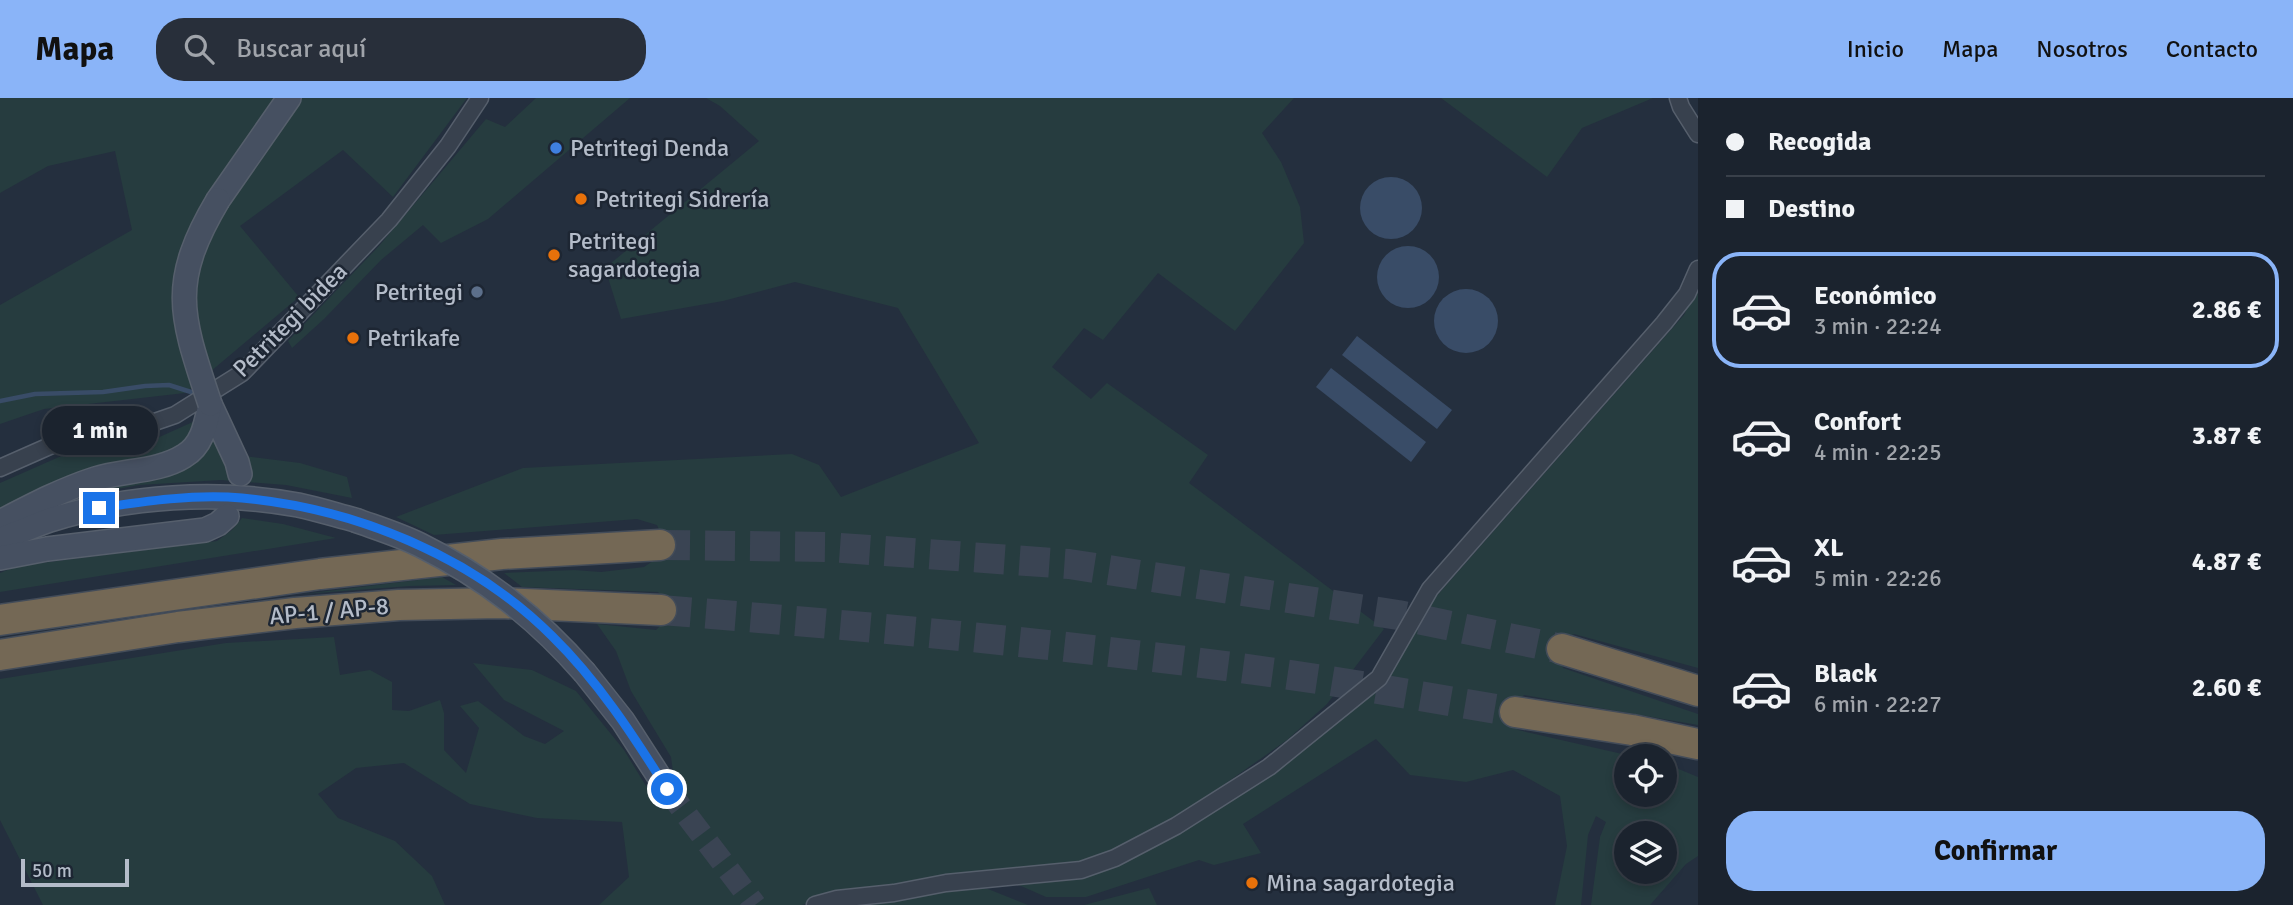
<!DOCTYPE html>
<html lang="es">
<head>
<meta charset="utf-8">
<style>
	body { margin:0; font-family:Signika,sans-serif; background:#282f3a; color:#f1f3f6; height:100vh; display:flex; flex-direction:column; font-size:26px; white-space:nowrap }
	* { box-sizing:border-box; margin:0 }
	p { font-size:23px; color:#a0a4aa }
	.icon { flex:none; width:38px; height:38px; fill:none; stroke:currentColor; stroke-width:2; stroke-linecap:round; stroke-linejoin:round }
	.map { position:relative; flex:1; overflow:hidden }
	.details { display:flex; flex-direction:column; background:#1b232e; width:595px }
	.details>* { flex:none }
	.guide { display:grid; align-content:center; height:154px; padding:0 28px; background:#1b232e }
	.controls { position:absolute; left:1614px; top:646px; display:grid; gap:14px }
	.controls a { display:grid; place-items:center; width:63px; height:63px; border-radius:50%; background:#1b232e; box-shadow:0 4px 10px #0003,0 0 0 2px #39404a; font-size:35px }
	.scale { position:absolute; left:21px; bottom:18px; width:108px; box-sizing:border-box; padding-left:7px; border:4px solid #b4bcc9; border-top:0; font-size:19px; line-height:24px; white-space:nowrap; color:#b4bcc9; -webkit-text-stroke:5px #1d2633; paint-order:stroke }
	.end { position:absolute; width:32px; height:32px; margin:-16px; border:9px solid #1a73e8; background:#fff; box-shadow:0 0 0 4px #fff }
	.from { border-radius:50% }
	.bubble { position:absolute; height:49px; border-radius:24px; background:#1b232e; box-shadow:0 4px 10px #0003,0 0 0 2px #39404a; font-size:23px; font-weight:800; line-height:49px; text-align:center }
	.guide b { display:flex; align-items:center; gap:24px; height:66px; font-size:26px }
	.guide b+b { border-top:2px solid #39404a }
	.guide i { width:18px; height:18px; background:#f1f3f6 }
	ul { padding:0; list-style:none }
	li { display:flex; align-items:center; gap:21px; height:116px; margin:0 14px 10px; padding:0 14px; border:4px solid transparent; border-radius:28px }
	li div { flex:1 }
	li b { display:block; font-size:26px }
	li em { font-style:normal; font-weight:800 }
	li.active { border-color:#8ab4f8 }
	li>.icon { width:63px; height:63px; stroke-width:1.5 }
	.action { display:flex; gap:14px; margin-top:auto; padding:14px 28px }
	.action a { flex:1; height:80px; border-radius:28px; background:#8ab4f8; color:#111; font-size:28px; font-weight:800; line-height:80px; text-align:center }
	header { display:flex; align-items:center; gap:42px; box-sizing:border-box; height:98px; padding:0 35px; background:#8ab4f8; color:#111 }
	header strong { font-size:33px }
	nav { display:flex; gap:38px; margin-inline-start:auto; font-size:24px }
	.search { width:490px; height:63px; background:#282f3a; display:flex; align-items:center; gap:18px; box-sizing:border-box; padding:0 24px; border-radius:28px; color:#a0a4aa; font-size:26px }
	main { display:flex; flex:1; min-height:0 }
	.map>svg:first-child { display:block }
	.green { fill:#263c3f; fill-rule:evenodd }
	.water { fill:#394c67 }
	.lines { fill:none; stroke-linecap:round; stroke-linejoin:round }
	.stream { stroke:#394c67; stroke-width:4.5 }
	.secondary-tunnel { stroke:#3a4453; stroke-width:23; stroke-dasharray:23 11; stroke-linecap:butt }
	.motorway-tunnel { stroke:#3a4453; stroke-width:30; stroke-dasharray:30 15; stroke-linecap:butt }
	.minor-casing { stroke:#565f6c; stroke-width:19 }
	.secondary-casing { stroke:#565f6c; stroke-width:26 }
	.motorway-casing { stroke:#434c59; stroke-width:33 }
	.minor { stroke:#38414e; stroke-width:16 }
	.secondary { stroke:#465061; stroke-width:23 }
	.motorway { stroke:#746855; stroke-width:30 }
	.secondary-bridge-casing { stroke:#565f6c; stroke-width:26; stroke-linecap:butt }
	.secondary-bridge { stroke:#465061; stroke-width:23 }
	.route { stroke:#1a73e8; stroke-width:9 }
	.shop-dot { fill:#3f7fe0; stroke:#1d2633; stroke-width:2.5 }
	.food-dot { fill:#e8710a; stroke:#1d2633; stroke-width:2.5 }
	.service-dot { fill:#5c6f8a; stroke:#1d2633; stroke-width:2.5 }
	.labels { text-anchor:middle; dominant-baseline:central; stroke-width:5; stroke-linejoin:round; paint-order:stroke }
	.poi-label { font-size:24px; fill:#b4bcc9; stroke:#1d2633; text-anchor:start }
	.street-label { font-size:24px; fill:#b4bcc9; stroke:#1d2633 }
</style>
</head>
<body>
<header>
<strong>Mapa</strong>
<div class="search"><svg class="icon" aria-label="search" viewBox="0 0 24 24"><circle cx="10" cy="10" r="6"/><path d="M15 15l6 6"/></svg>Buscar aquí</div>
<nav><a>Inicio</a><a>Mapa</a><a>Nosotros</a><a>Contacto</a></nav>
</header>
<main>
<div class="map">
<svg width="1698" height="807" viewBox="0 0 1698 807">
	<rect width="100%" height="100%" fill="#242f3e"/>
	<!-- green -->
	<g class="green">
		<path d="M0,0H467L393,99L343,52L240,128L299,199L185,295L44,311L0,326V207L132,132L115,53L48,68L0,95Z"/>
		<path d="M536,0H630L488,121L441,145L423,127L381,162L324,221L292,250L288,243L379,148L486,21L505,29Z"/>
		<path d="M706,0H1294L1262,35L1281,64L1300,109L1304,145L1235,233L1158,175L1103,242L1084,230L1052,269L1091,301L1107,285L1208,357L1189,385L1384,531L1327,606L1287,642L1191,710L1105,756L1071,766L834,797L802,807H599L629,779L622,724L537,720L470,706L404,665L356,670L318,696L338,720L395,743L432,778L445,807H43L0,722V581L226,545L334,539L340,577L370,572L392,584V612L409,613L440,602L444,615V652L466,675L479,630L460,608L478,603L524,638L545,646L564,633L504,602L473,565L532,572L576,593L624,652L646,688L663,694L674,681L671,659L631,593L616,553L597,526L656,532L666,522L668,504L658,494L522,489L504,475L574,472L601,474L644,469L662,457L663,440L657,427L637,421L434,437L396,419L523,370L792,356L819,367L841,399L979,345L898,210L795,184L723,203L621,221L605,170L759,43L720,8Z"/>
		<path d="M1441,0H1653L1582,30L1547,79Z"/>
		<path d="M1698,189V570L1574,536L1556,547L1563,570L1698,616V627L1524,597L1508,614L1518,632L1631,658H1626V696H1664V665L1698,679V758L1686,766L1650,807H1591L1600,739L1606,724L1596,718L1588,737L1581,807H1555L1567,748L1560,698L1513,672L1466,684L1410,677L1376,641L1243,726L1261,755L1214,767L1199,762L1086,799H1046L1012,784L1080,779L1192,723L1303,653L1343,621L1388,581L1434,501L1684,217ZM1626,735H1664V774H1626Z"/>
		<path d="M215,314L219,355L300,365L347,379L352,400L286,387L221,382L139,387L79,398L0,428V385L59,359L155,341Z"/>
		<path d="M242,420L283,426L336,440L0,494V475L17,468L217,443L232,432Z"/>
		<path d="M442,479L456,487L410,488L303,496Z"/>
		<path d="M970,788L988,791L1028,807H839Z"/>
		<path d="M1149,790L1157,807H1084Z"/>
	</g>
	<!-- water -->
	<g class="water">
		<circle cx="1391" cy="110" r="31"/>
		<circle cx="1408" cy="179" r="31"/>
		<circle cx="1466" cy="223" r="32"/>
		<path d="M1357,238L1452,312L1437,331L1342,257Z"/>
		<path d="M1331,270L1426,344L1411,364L1316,289Z"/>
	</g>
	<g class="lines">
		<!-- stream -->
		<path class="stream" d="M0,303L35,296L103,294L145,288L169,287L191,294"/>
		<!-- secondary-tunnel -->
		<path class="secondary-tunnel" d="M667,691L755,807"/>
		<!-- motorway-tunnel -->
		<g class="motorway-tunnel">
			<path d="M660,447L828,449L1069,466L1398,517L1562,551"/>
			<path d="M661,512C864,528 1067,546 1269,574C1351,585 1433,601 1515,614"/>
		</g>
		<defs>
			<g id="minor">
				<path d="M1678,0L1681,9L1698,36"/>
				<path d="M0,370L61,343L110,332L143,328L175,317L242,275L389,122L448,48L480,0"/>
				<path d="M815,807L837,801L894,795L946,785L1081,772L1115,760L1176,728L1269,669L1379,580L1430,491L1664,225L1687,196L1698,171"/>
			</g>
			<g id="secondary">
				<path d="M218,102L289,0"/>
				<path d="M210,306L237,364L240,376"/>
				<path d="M0,424C31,408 61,392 95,381C123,372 159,374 184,358C203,347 206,325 210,306"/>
				<path d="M0,442C17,435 33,428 50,422C128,398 217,392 298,407C317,411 336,417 355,422"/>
				<path d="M0,460L47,451L205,432L218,426L227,418"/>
				<path d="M585,575L623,623L667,691"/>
			</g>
			<g id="motorway">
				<path d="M0,522L320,476L502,456L660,447"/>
				<path d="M1562,551L1698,593"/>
				<path d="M0,557L178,529L295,515L399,507L500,505L661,512"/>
				<path d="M1515,614L1632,632L1698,646"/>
			</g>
		</defs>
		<!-- minor casing -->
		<use href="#minor" class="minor-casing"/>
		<!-- secondary casing -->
		<use href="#secondary" class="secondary-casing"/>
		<!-- motorway casing -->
		<use href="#motorway" class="motorway-casing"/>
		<!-- minor -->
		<use href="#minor" class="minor"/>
		<!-- secondary -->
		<use href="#secondary" class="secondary"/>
		<!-- motorway -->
		<use href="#motorway" class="motorway"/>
		<defs>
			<g id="secondary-bridge">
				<path d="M210,306C181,218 168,186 218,102"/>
				<path d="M355,422C377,430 400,437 420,447C486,480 537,520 585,575"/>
			</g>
		</defs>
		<!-- secondary-bridge casing -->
		<use href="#secondary-bridge" class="secondary-bridge-casing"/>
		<!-- secondary-bridge -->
		<use href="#secondary-bridge" class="secondary-bridge"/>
	</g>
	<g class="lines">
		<!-- route -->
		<path class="route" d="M99,410C146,403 194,396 242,400C354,410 472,458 552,538C598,583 633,637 667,691"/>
	</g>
	<!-- markers -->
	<circle class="shop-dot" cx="556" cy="50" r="7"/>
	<g class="food-dot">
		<circle cx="581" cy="101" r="7"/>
		<circle cx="554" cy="157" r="7"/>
		<circle cx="353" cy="240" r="7"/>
		<circle cx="1252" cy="785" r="7"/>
	</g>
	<circle class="service-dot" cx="477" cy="194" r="7"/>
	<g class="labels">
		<!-- poi labels -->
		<g class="poi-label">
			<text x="570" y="50">Petritegi Denda</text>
			<text x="595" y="101">Petritegi Sidrería</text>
			<text x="568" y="143">Petritegi<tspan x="568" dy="28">sagardotegia</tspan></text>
			<text x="463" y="194" text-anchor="end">Petritegi</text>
			<text x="367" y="240">Petrikafe</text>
			<text x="1266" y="785">Mina sagardotegia</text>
		</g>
		<!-- street labels -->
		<g class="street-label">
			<text transform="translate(290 222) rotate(-45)">Petritegi bidea</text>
			<text transform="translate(329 513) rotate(-5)">AP-1 / AP-8</text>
		</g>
	</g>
</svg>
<div class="controls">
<a><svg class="icon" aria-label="locate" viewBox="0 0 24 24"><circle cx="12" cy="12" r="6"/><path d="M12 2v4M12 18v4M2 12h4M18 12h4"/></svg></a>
<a><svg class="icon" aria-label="layers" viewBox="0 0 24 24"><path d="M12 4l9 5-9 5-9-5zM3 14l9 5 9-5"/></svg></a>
</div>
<div class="scale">50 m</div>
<i class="end from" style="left:667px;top:691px"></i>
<i class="end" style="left:99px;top:410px"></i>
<div class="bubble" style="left:42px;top:308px;width:116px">1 min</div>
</div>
<section class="details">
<div class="guide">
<b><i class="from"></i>Recogida</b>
<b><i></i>Destino</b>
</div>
<ul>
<li class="active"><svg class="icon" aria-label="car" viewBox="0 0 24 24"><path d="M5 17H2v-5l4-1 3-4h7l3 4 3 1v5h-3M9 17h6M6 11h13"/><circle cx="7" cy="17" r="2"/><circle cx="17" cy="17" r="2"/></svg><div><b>Económico</b><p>3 min · 22:24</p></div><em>2.86 €</em></li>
<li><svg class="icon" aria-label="car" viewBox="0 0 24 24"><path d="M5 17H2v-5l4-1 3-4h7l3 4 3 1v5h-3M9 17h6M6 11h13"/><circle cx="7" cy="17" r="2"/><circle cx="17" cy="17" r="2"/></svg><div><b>Confort</b><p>4 min · 22:25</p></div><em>3.87 €</em></li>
<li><svg class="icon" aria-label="car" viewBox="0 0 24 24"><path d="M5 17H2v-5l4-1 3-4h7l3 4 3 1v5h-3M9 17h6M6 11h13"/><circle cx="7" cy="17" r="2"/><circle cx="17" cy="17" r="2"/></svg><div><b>XL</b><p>5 min · 22:26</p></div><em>4.87 €</em></li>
<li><svg class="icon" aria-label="car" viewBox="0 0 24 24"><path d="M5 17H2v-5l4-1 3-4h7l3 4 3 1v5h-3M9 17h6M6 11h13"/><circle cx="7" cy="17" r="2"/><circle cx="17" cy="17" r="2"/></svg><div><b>Black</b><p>6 min · 22:27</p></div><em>2.60 €</em></li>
</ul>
<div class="action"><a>Confirmar</a></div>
</section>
</main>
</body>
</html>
